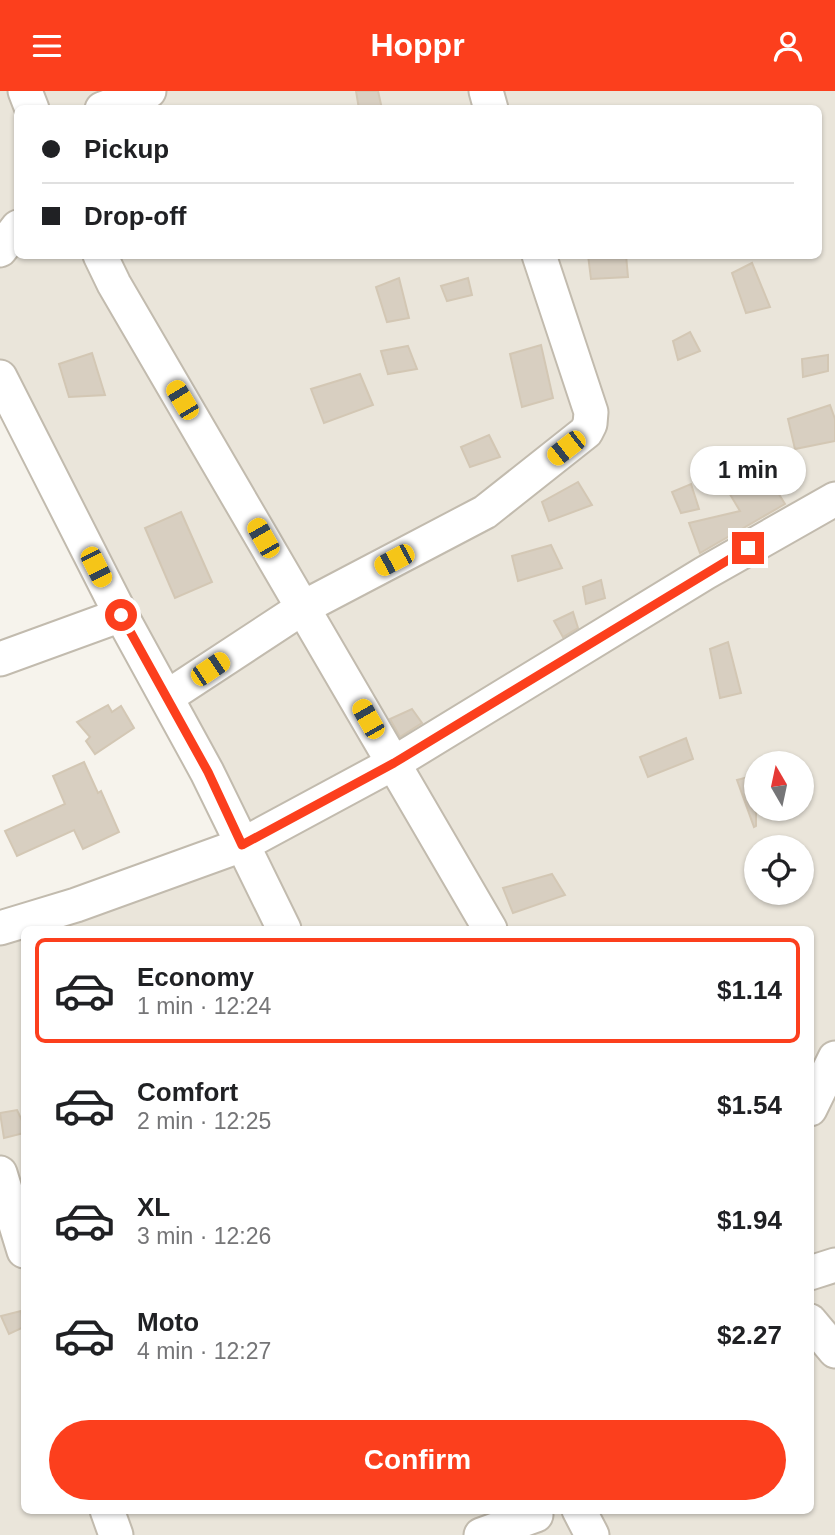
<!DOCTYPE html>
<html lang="en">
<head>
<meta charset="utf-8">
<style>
	body { margin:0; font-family:Arial,sans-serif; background:#f2f2f2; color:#202124; height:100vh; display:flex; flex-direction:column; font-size:26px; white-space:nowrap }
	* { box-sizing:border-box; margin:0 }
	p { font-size:23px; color:#757577 }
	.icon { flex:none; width:38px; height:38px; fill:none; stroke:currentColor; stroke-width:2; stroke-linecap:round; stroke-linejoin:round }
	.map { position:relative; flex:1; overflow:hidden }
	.sheet { position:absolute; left:21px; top:835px; width:793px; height:588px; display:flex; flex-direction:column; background:#fff; border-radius:10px; box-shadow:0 2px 5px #0004 }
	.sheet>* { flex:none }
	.banner { position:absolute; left:14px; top:14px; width:808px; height:154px; border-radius:10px; box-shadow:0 2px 5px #0004; display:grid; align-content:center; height:154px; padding:0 28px; background:#fff }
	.needle { width:46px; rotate:351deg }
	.buttons { position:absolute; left:744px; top:660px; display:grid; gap:14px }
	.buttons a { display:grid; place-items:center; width:70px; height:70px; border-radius:50%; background:#fff; box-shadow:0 2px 5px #0004; font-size:35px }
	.end { position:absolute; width:32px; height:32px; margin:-16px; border:9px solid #fc3f1d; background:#fff; box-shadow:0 0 0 4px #fff }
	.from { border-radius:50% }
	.bubble { position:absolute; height:49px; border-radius:24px; background:#fff; box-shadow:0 2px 5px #0004; font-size:23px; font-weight:800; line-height:49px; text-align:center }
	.car { position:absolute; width:21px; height:42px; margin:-21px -10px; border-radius:9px; box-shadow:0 0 5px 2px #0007; background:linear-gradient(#f5c518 24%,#345 0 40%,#f5c518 0 76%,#345 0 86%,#f5c518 0) }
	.banner b { display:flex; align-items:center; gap:24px; height:66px; font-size:26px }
	.banner b+b { border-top:2px solid #e0e0e0 }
	.banner i { width:18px; height:18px; background:#202124 }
	ul { padding:12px 0 0; list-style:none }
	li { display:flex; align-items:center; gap:21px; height:105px; margin:0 14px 10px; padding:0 14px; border:4px solid transparent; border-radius:10px }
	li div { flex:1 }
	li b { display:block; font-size:26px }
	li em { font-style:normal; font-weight:800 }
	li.current { border-color:#fc3f1d }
	li>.icon { width:63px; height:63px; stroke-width:1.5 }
	.cta { display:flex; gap:14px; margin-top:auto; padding:14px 28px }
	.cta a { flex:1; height:80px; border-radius:42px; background:#fc3f1d; color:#fff; font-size:28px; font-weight:800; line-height:80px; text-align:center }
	header { display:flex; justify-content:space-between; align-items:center; height:91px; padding:0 28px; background:#fc3f1d; color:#fff; font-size:32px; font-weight:800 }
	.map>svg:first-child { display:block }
	.residential { fill:#eae5da; fill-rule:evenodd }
	.building { fill:#d8cfc1; stroke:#d3c7b4; stroke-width:2 }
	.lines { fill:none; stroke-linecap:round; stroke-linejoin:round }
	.minor-casing { stroke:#c2bbae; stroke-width:37 }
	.minor { stroke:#fff; stroke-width:33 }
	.route { stroke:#fc3f1d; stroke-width:9 }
</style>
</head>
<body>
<header><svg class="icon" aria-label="menu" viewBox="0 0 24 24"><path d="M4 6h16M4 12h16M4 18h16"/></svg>Hoppr<svg class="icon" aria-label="person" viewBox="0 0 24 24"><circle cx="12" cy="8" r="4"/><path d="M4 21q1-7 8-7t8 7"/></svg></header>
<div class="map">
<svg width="835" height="1444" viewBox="0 0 835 1444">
	<rect width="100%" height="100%" fill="#f6f3ec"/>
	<!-- residential -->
	<path class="residential" d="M0,0H835V1444H0V837L242,754L0,286ZM18,18H819V164H18ZM756,672H802V718H756ZM756,756H802V802H756ZM24,838H810V1419H24Z"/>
	<!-- building -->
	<g class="building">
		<path d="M356,0H378L382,18H359Z"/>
		<path d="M588,164H626L628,186L591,188Z"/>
		<path d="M752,172L770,216L746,222L732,182Z"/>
		<path d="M399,187L409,227L387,231L376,196Z"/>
		<path d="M468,187L472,204L447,210L441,195Z"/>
		<path d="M690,241L700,260L678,269L673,250Z"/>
		<path d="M541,254L553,307L522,316L510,263Z"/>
		<path d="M408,255L417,278L388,283L381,260Z"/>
		<path d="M92,262L105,304L69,306L59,273Z"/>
		<path d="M828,264V280L803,286L802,268Z"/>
		<path d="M360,283L373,314L324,332L311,298Z"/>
		<path d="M830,314L835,328V350L795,358L788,328Z"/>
		<path d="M489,344L500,366L470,376L461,356Z"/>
		<path d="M763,378L785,413L700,462L689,432L740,420L725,395Z"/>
		<path d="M578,391L592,414L549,430L542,411Z"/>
		<path d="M691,393L699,418L681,422L672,401Z"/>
		<path d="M181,421L212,491L175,507L145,437Z"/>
		<path d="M551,454L562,477L518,490L512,465Z"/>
		<path d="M601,489L605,507L586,513L583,496Z"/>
		<path d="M573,521L578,537L563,546L554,530Z"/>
		<path d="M728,551L741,602L720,607L710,558Z"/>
		<path d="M108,614L112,621L121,615L134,637L95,663L86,650L90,646L77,631Z"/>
		<path d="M412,618L422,632L400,646L390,628Z"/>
		<path d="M686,647L693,668L648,686L640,666Z"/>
		<path d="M84,671L98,702L101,700L119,741L83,758L74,739L17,765L5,740L65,713L53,685Z"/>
		<path d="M756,684V735L754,736L737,689Z"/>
		<path d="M552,783L565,804L513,822L503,797Z"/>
		<path d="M17,1019L24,1034V1042L4,1047L0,1022Z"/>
		<path d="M21,1220L24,1236L9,1243L1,1225Z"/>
	</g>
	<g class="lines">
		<defs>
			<g id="minor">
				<path d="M25,0L32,18"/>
				<path d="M486,0L491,18"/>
				<path d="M102,18L149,0"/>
				<path d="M0,159L18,136"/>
				<path d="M100,164L114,193L490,838"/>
				<path d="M0,286L121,524L207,681L284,838"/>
				<path d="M0,568L121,524"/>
				<path d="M167,606L304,516L485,421L586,341L590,333L591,321L539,164"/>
				<path d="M0,837L76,814L242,754L394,672L705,482L835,408"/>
				<path d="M810,1018L835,967"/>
				<path d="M0,1082L24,1160"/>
				<path d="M810,1182L835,1174"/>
				<path d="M810,1230L835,1260"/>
				<path d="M107,1419L116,1444"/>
				<path d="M579,1419L592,1444"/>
				<path d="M481,1444L536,1424"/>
			</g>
		</defs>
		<!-- minor casing -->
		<use href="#minor" class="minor-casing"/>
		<!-- minor -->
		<use href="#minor" class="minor"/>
	</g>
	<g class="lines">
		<!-- route -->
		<path class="route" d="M121,524L208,681L242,754L394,672L748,457"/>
	</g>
</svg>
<div class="buttons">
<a><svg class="needle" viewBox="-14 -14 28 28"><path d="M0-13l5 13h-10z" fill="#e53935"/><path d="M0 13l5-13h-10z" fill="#757577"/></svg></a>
<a><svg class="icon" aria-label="locate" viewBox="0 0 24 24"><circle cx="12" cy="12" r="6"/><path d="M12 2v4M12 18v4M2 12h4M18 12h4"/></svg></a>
</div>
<i class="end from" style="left:121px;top:524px"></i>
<i class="end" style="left:748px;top:457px"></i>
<div class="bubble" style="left:690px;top:355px;width:116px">1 min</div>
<i class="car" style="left:182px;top:309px;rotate:329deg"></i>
<i class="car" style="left:566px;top:357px;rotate:232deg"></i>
<i class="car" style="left:263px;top:447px;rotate:330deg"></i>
<i class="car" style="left:394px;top:469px;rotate:242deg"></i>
<i class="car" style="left:96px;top:476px;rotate:153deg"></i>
<i class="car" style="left:210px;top:578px;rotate:56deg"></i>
<i class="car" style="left:368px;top:628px;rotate:330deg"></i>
<div class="banner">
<b><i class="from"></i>Pickup</b>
<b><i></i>Drop-off</b>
</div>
<section class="sheet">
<ul>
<li class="current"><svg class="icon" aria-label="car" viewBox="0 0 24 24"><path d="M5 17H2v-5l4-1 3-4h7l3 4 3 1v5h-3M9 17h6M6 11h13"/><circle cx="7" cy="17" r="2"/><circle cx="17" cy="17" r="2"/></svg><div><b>Economy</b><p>1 min · 12:24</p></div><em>$1.14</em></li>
<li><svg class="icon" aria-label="car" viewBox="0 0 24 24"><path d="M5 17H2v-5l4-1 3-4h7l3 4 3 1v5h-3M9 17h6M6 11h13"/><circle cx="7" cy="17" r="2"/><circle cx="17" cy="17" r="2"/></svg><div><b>Comfort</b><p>2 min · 12:25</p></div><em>$1.54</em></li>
<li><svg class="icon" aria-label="car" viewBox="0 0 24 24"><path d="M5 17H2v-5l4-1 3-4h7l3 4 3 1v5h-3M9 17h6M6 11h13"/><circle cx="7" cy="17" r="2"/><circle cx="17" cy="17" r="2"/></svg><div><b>XL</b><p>3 min · 12:26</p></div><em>$1.94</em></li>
<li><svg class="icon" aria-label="car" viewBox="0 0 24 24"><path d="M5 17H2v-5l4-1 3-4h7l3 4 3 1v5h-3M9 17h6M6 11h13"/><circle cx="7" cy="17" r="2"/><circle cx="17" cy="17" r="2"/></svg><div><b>Moto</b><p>4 min · 12:27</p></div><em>$2.27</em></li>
</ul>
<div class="cta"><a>Confirm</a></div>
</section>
</div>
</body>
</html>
